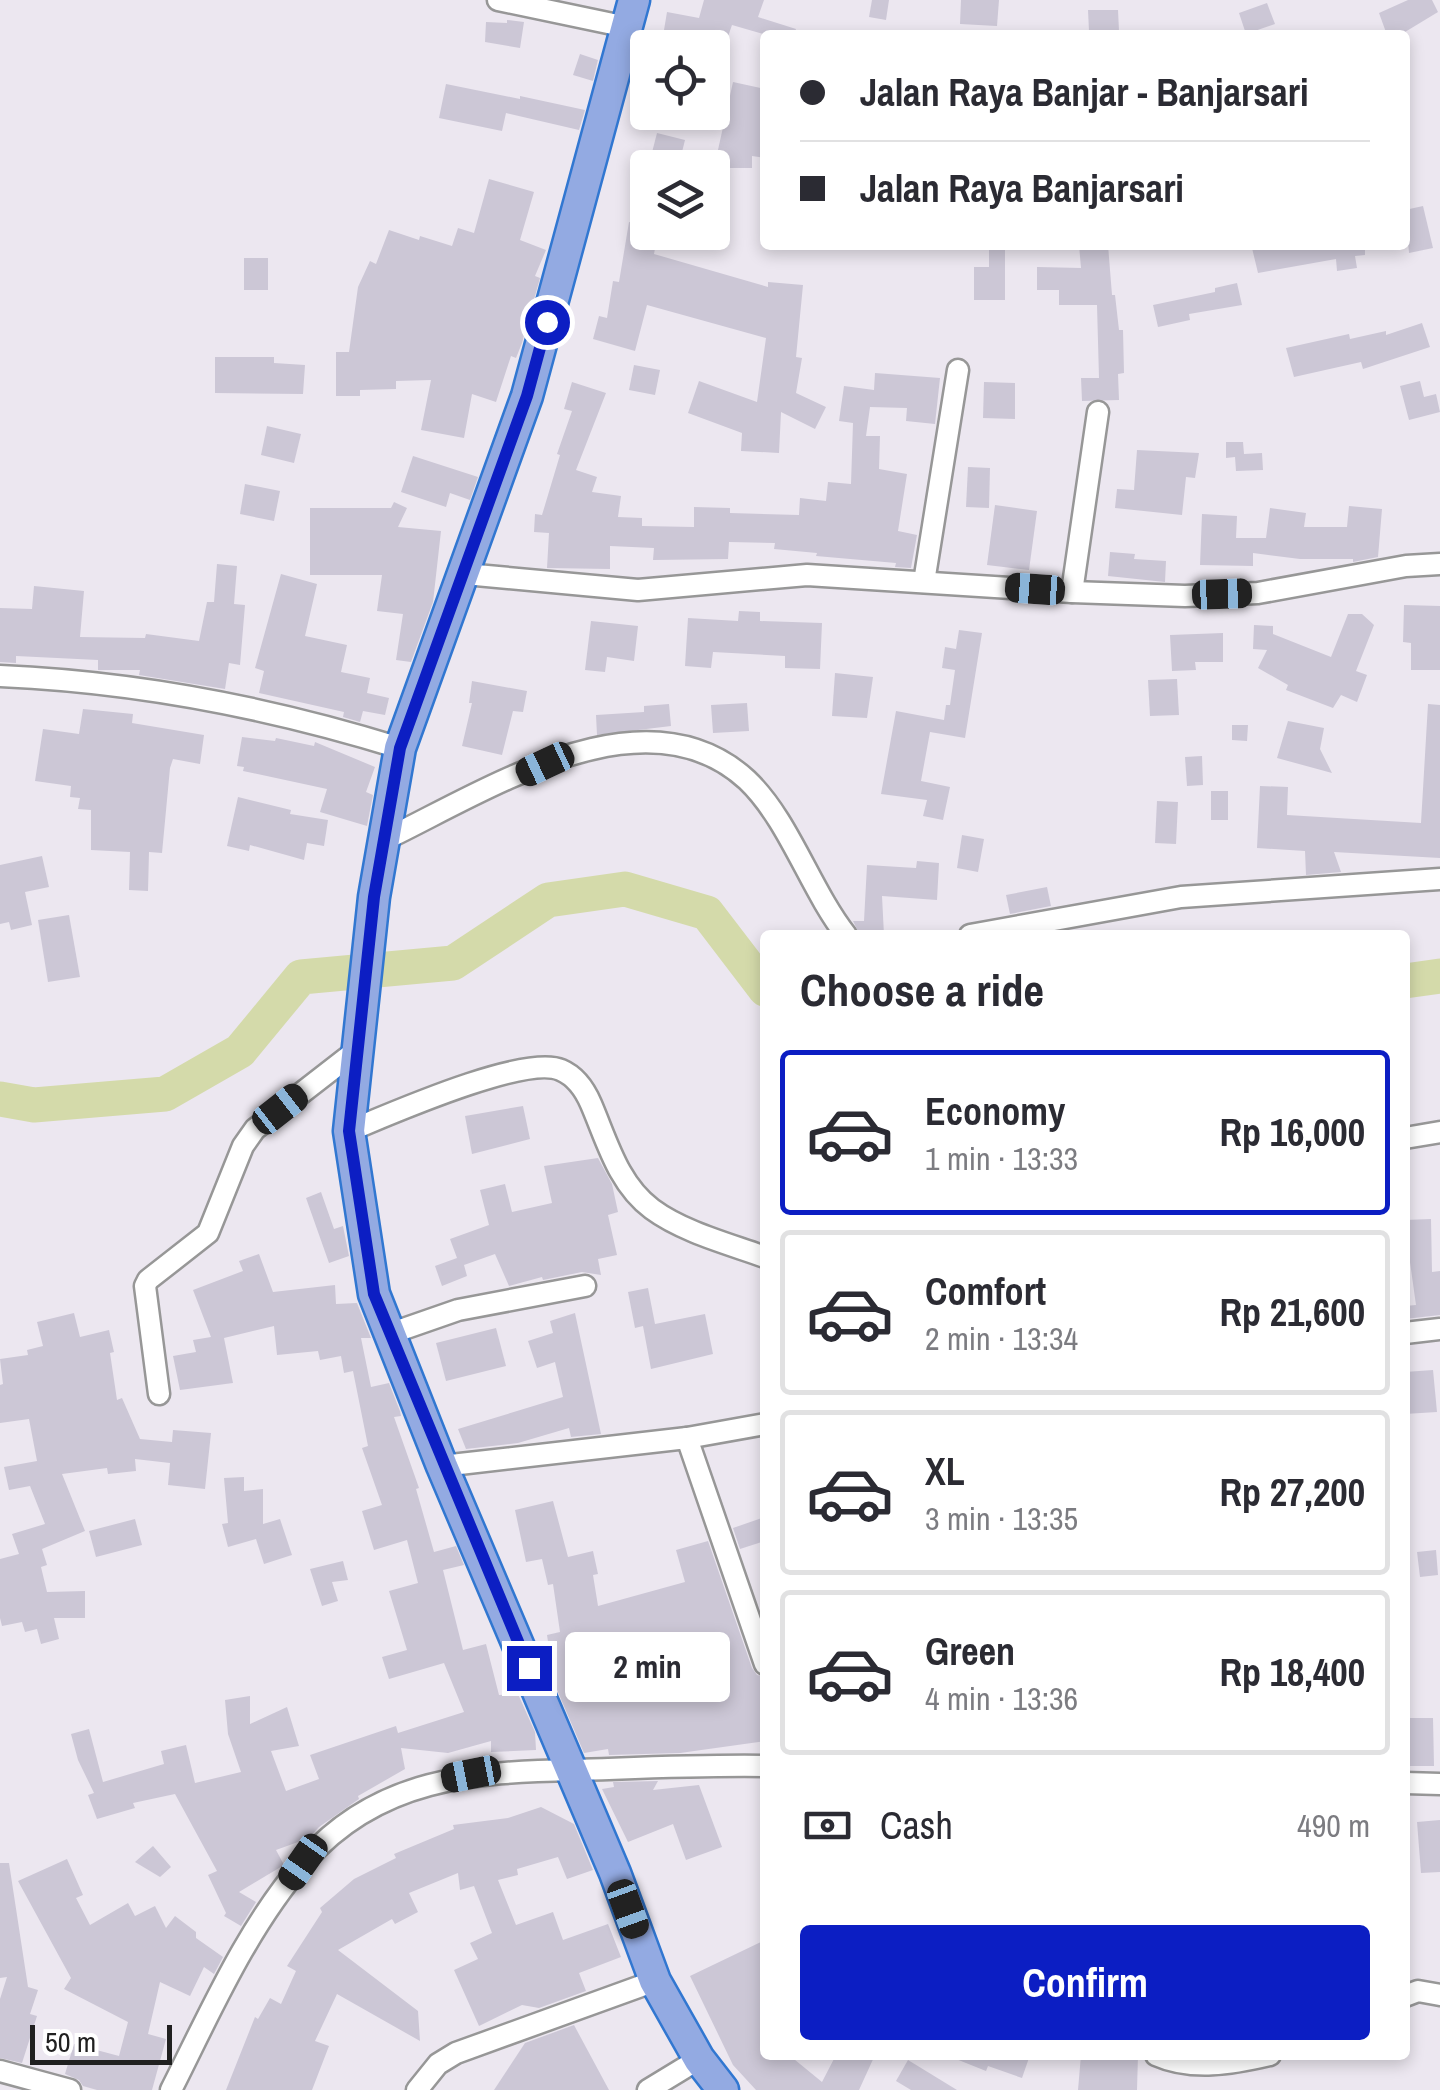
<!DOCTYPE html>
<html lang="en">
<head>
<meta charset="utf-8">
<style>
	body { margin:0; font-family:"Archivo Narrow",sans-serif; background:#f7f7f7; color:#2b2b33; height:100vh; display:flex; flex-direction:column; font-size:38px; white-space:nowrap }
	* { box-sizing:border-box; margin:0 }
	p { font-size:32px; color:#7c7c81 }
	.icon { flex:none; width:55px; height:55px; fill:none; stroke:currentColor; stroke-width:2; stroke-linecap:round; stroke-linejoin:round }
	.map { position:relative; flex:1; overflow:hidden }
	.sheet { position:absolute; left:760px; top:930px; width:650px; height:1130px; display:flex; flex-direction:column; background:#fff; border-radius:10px; box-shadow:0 5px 15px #0003 }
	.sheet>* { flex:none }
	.banner { position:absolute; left:760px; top:30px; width:650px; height:220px; border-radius:10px; box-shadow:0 5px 15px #0003; display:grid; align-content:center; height:220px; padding:0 40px; background:#fff }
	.fabs { position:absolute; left:630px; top:30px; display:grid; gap:20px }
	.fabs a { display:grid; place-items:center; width:100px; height:100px; border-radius:10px; background:#fff; box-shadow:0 5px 15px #0003; font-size:50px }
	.scale { position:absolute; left:30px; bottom:25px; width:142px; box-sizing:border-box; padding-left:10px; border:5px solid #202020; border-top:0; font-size:28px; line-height:35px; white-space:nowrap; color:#202020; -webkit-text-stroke:8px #fff; paint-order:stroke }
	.end { position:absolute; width:45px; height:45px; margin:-22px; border:12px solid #0c1ec3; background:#fff; box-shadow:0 0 0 5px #fff }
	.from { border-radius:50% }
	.bubble { position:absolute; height:70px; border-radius:10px; background:#fff; box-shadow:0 5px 15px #0003; font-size:32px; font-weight:700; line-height:70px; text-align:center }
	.car { position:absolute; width:30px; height:60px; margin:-30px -15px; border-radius:12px; box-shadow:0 0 8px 2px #0007; background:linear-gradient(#222 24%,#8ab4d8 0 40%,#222 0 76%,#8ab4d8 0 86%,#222 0) }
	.banner b { display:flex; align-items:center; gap:35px; height:95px; font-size:38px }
	.banner b+b { border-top:2px solid #e1e1e2 }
	.banner i { width:25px; height:25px; background:#2b2b33 }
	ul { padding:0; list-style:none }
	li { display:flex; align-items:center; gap:30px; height:165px; margin:0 20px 15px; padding:0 20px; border:5px solid #e1e1e2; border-radius:10px }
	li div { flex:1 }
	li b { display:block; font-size:38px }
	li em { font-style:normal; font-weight:700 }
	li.on { border-color:#0c1ec3 }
	li>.icon { width:90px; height:90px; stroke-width:1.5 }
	h2 { padding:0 40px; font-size:45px; line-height:120px }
	.pay { display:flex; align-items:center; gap:25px; height:110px; padding:0 40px; font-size:38px }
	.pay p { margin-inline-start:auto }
	.cta { display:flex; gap:20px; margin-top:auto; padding:20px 40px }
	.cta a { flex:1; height:115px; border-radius:10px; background:#0c1ec3; color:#fff; font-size:40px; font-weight:700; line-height:115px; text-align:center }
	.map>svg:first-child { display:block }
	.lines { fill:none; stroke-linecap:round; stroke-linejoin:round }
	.river { stroke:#d4daaa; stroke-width:35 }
	.building { fill:#ccc7d6 }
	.minor-casing { stroke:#979797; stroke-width:25 }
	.highway-casing { stroke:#3177d1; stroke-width:35 }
	.minor { stroke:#fff; stroke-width:20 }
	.highway { stroke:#93aae2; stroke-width:30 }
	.route { stroke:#0c1ec3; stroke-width:12 }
</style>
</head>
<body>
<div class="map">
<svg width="1440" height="2090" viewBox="0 0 1440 2090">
	<rect width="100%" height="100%" fill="#ece7f0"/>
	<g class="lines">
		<!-- river -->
		<g class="river">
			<path d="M1405,981L1440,976"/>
			<path d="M0,1099L34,1105L165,1094L240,1051L301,977L453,963L548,900L625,889L707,913L765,989"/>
		</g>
	</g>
	<!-- building -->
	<g class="building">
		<path d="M704,0H764L758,17L796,29L794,35H767L732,25L723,51L689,39L687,48H661L667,12L699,18Z"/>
		<path d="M872,0H889L886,20L869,17Z"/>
		<path d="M961,0H999L997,26L960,24Z"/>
		<path d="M1408,0H1432L1438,12L1405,32L1387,35L1379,13Z"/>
		<path d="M1267,3L1275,24L1246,34L1239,13Z"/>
		<path d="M1088,10H1118L1119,31H1089Z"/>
		<path d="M507,20L524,22L520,48L485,42L486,22L507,23Z"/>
		<path d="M580,54L598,60L593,81L573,75Z"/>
		<path d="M733,82L765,89V158L752,156V168H714Z"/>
		<path d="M446,84L520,99V96L585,110L579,130L506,113L502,131L439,118Z"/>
		<path d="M657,133L685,140L678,168H648Z"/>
		<path d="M489,179L534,192L520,240L546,250L535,276L540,278L522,343L516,358L511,356L496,402L472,394L464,438L421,430L431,380L396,381V389L360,390V396H336V352H349L358,287L370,261L376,264L389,230L419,240L420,236L452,246L458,228L474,233Z"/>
		<path d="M1423,206L1433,248L1409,253L1405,210Z"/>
		<path d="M629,222L648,225V232H658L654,254L768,287V282L803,285L796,357L802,358L796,393L826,407L815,429L781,412L779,453L741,451L742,433L688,413L699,381L757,402L766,338L647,305L635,351L593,339L599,316L607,318L613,281L619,282Z"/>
		<path d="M989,245H1005V300H974V267H989Z"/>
		<path d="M1079,245H1108L1112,295H1115L1119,330H1123L1124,373L1118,374L1119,400L1082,401L1081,378H1099L1097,305H1059V290H1037V267L1081,268Z"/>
		<path d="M1268,245H1365V255L1355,256L1357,268L1337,271L1336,259L1258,273L1252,248Z"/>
		<rect x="244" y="258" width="24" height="32"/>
		<path d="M1237,283L1242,305L1189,314L1190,320L1158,327L1153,305L1215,292V288Z"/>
		<path d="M1422,323L1430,347L1363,369L1361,362L1294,377L1286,348L1349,334L1350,339L1386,331V335Z"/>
		<path d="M215,357H274V363L305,365L303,394L215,393Z"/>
		<path d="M634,365L660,370L655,395L629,390Z"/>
		<path d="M875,373L940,378L935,424L906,421L907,408L870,407L866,436H880L879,469L907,474L898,531L917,535L911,568L895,567L896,563L816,556L817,553L774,549L775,543L729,542L728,559L653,560L654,548L610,546V569L547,568L549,533L534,532L535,514L542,515L560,455L557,454L572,411L564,409L572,382L606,393L576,470L597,477L592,492L621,496L618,517L642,518V526L694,527V507L730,508V513L799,515L800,498L826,501L828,482L851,484L853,423L839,421L844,386L874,390Z"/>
		<path d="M1420,381L1424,397L1436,394L1440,412L1409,420L1400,386Z"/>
		<path d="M984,382L1015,383V419L983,418Z"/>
		<path d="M267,426L301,434L294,463L261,455Z"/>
		<path d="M1226,442H1243L1244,454L1262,453L1263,470L1236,471L1235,457L1226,458Z"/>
		<path d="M1137,450L1199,453L1195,478L1186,477L1182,515L1115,508L1117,489L1134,490Z"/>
		<path d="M413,456L478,477L470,500L450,493L446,507L401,492Z"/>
		<path d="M968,467L990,468L989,508L966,507Z"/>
		<path d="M245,484L280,491L274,521L240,514Z"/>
		<path d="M394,502L407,508L398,527L441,531L433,602L411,662L396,660L403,614L377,611L382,575H310V508H391Z"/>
		<path d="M995,505L1037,511L1029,570L987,565Z"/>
		<path d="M1349,506L1382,509L1378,557L1353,562V559H1300L1253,553V566L1200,565L1202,514L1237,516L1236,538H1266L1270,508L1306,513L1304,527H1347Z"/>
		<path d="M1110,552L1135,554L1134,559L1166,561L1165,582L1108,576Z"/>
		<path d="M217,564L237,566L234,604L245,605L240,665L229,663L225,689L139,675L140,670H98V660L16,656V663L0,662V608L32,609L34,586L84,591L80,637L145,638L146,634L199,641L207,602H214Z"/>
		<path d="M281,574L317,584L305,636L347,645L341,672L370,678L367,693L389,698L385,715L363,711L360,722L343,717L344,712L259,693L264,671L255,668Z"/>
		<path d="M1404,605L1440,606V670H1411V643L1403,642Z"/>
		<path d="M739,611L760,612V621L822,623L820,669L785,668V656L713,652L711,668L685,666L688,618L738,621Z"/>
		<path d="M1348,614H1362L1374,625L1356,671L1367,675L1357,702L1341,695L1333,708L1286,690L1288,685L1258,668L1267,650L1253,649L1254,625L1273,626V634L1331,657Z"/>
		<path d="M591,621L638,626L634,661L607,657L605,672L585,670Z"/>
		<path d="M959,630L982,633L965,738L930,732L921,781L950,787L943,820L923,816L927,800L881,794L896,711L944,720L946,705H950L955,670L942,668L945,647L956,649Z"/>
		<path d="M1223,633V662H1195L1196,670L1172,671L1170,635Z"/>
		<path d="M835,673L873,677L867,718L832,716Z"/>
		<path d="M1177,679L1179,715L1150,716L1148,680Z"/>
		<path d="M472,681L527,691L523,712L513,711L502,755L462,746L472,703H469Z"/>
		<path d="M747,703L749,731L713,733L711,705Z"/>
		<path d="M669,704L671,726L597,735L596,715L644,712V706Z"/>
		<path d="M1428,704L1440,705V858L1334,852L1341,872L1306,875L1305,851L1257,848L1260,786L1288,787L1287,815L1421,823Z"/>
		<path d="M83,709L133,714L132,723L204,735L200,764L173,759L170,768L162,853L149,852L148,891L129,890L130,852L91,850V810L78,809L80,798L70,797L71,786L35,781L43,729L79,734Z"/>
		<path d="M1288,721L1324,728L1320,749L1332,773L1277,758Z"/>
		<path d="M1232,725H1248L1247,741L1232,740Z"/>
		<path d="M242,737L275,741L276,738L314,746L315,742L375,767L366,792L373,795L367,826L320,812L327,789L243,771L244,767L237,766Z"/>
		<path d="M1202,756L1203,785L1187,786L1185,757Z"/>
		<rect x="1211" y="791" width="17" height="29"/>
		<path d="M238,797L291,810L290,814L328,820L324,846L307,843L304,860L250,845L249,851L227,846Z"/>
		<path d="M1157,801L1178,802L1176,844L1155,843Z"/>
		<path d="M962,835L984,839L978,872L957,868Z"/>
		<path d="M42,856L49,887L25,892L32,925L11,930L9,922L0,924V865Z"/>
		<path d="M917,861L939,863L937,900L882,896L884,935H860L853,921H864L867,865L916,868Z"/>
		<path d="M1047,887L1051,906L1010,914L1006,895Z"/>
		<path d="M69,915L80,977L48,982L38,920Z"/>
		<path d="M523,1106L530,1139L472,1154L465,1116Z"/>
		<path d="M598,1158L612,1184L618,1212L608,1215L617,1255L598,1259L601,1275L582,1272L543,1280L542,1277L509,1286L495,1254L464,1265L467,1276L442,1286L435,1266L457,1258L450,1239L489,1225L480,1190L505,1184L512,1212L552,1203L544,1166Z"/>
		<path d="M321,1192L334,1229L343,1226L349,1256L329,1263L306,1198Z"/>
		<path d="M1431,1219L1432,1272L1440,1271V1315L1405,1319V1306L1416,1305L1408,1248H1405V1220Z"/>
		<path d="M259,1254L273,1292L335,1285L336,1304L357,1303L371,1338H361L371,1387L389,1383L400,1411L401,1416L394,1417L419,1488L416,1489L434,1552L456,1546L464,1565L443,1570L463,1650L486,1644L499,1695L518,1694L535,1732L536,1750L491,1752V1741L448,1753L401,1748L405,1769L358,1796L359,1799L319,1827L309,1838L276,1850L284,1865L239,1892L256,1902L241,1926L224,1916L226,1913L208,1875L217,1871L175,1794L133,1803L135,1808L97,1819L88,1795L94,1793L78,1760L71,1734L89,1729L103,1782L164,1764L161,1751L186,1745L195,1783L241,1772L228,1734L225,1700L250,1696V1724L287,1707L299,1746L271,1751L286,1791L319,1779L310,1755L396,1726L398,1733L464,1712L444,1663L389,1679L382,1657L407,1650L389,1591L418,1583L407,1540L374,1550L362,1511L382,1505L362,1448L368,1446L353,1371L344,1373L341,1356L320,1360L318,1351L277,1355L274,1326L224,1338L233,1383L180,1390L173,1356L196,1352L193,1340L211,1337L193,1290L243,1271L239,1261Z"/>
		<path d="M648,1288L655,1324L705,1314L713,1354L651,1369L643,1326L635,1328L628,1292Z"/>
		<path d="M74,1313L80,1337L109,1330L114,1352L110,1353L117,1400L122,1398L140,1439L172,1442L173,1430L211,1433L205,1489L168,1485L170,1463L135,1459L136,1471L108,1474L107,1468L62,1474L85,1531L42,1549L47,1565L41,1567L47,1592L85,1591V1618H54L59,1639L41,1644L37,1629L25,1632L22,1622L2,1626L0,1618V1559L19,1554L12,1534L45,1524L30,1486L9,1490L4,1467L37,1461L29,1419L0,1423V1385L3,1384L0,1359L28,1355L27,1350L43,1346L37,1322Z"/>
		<path d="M575,1313L601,1434L571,1437L569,1428L518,1443L466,1449L458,1429L563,1397L555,1362L537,1368L528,1341L553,1333L550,1321Z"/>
		<path d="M496,1328L506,1366L446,1381L436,1343Z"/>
		<path d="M1433,1370L1437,1412L1405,1414V1372Z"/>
		<path d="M244,1477V1491L263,1489V1524L280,1519L292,1555L264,1564L256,1539L228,1547L222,1524L228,1523L224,1478Z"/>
		<path d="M553,1501L568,1557L593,1551L598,1574L593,1575L598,1606L685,1582L676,1550L708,1541L752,1668L757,1675L765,1677V1741L680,1753L609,1755L608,1749L584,1753L540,1650L549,1648L547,1635L560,1632L553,1584L548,1585L542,1559L526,1562L515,1510Z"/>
		<path d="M765,1517V1541L740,1549L733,1528Z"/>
		<path d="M135,1519L142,1545L96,1557L89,1531Z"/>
		<path d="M1436,1550L1438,1575L1420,1577L1417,1552Z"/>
		<path d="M343,1561L348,1580L332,1582L338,1601L322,1606L310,1569Z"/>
		<path d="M1405,1718H1433L1434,1766H1405Z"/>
		<path d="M658,1781L653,1790L699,1785L722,1847L686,1860L673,1824L628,1842L602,1789L614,1787L613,1782Z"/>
		<path d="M541,1807L574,1824L593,1870L567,1879L558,1857L517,1869L518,1875L498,1880L516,1925L553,1912L563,1940L608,1924L621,1957L579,1973L586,1991L539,2008L522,2005L479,2026L454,1970L478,1959L470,1943L492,1933L474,1886L460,1890L458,1873L409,1893L418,1912L395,1924L392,1919L338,1950L418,2011L420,2041L337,1994L315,2041L329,2046L312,2090H226L255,2017L258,2019L270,1998L281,2004L296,1971L287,1966L322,1912L320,1908L354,1879L396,1858L394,1854L454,1829L453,1825L508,1818Z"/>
		<path d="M1440,1820V1872L1421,1873L1417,1822Z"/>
		<path d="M153,1846L171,1867L160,1877L135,1862Z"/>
		<path d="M67,1859L83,1895L76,1898L90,1925L128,1903L135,1916L155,1906L166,1928L175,1916L196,1932V1938L223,1957L214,1974L204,1967L190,1996L160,1982L148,2034L166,2039L152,2090H97L83,2086L79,2080L65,2074L74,2044L119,2056L128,2022L64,1989L71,1978L18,1881Z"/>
		<path d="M0,1863H9L28,1987L38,1990L30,2014L37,2016L22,2063L0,2058V1999L7,1977L0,1978Z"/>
		<path d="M765,1940V2055H789L822,2082L836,2055H875L859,2090H756L733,2065L690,1976Z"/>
		<path d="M574,2025L609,2090H494L525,2043Z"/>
		<path d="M946,2055H1030L1022,2078L988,2066L986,2071Z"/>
		<path d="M1081,2055H1138L1137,2090H1078Z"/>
		<path d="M908,2060L957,2090H911L896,2081Z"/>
	</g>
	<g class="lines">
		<defs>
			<g id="minor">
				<path d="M498,0L627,27"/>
				<path d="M465,574L638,590L807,575L1072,592L1185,596L1258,593L1406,566L1440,564"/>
				<path d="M924,582L958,370"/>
				<path d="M1072,592L1098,412"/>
				<path d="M0,676C138,682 268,707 400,748"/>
				<path d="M386,839C486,791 645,686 747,780C789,820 810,889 846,935"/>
				<path d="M970,935L1181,897L1440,879"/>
				<path d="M349,1131C388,1115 525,1054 561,1070C575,1076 585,1090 591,1104C607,1141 618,1184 652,1209C683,1232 729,1244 765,1257"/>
				<path d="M1405,1138L1440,1132"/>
				<path d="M1405,1333L1440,1329"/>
				<path d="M389,1334L458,1310L585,1286"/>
				<path d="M159,1394L145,1286L148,1280L208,1233L243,1146L255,1129L357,1050"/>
				<path d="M687,1438L765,1664"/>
				<path d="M442,1466L687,1438L765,1424"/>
				<path d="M1405,1783L1440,1784"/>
				<path d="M1405,1996L1418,1991L1440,1995"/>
				<path d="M1156,2055C1192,2071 1232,2064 1270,2055"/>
				<path d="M0,2071L70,2090"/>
				<path d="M171,2090C210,2013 247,1927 305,1861C378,1778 473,1772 575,1770C639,1768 701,1765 765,1766"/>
				<path d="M417,2090L438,2064L456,2053L655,1981"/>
				<path d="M648,2090L699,2059"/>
			</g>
			<path id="highway" d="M634,0L527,396L400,748L374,897L349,1131L374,1294L442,1466L615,1873L655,1981L699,2059L723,2090"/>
		</defs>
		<!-- minor casing -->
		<use href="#minor" class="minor-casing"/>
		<!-- highway casing -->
		<use href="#highway" class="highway-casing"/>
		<!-- minor -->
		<use href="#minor" class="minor"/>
		<!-- highway -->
		<use href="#highway" class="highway"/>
	</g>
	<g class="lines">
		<!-- route -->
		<path class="route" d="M529,1668L374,1294L349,1131L374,897L400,748L527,396L547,322"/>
	</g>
</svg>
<div class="fabs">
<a><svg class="icon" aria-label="locate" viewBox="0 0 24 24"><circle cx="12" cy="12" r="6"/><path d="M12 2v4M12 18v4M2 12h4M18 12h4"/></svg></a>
<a><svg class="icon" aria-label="layers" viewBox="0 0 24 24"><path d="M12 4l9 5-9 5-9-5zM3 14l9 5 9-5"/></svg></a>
</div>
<div class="scale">50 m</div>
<i class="end from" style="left:547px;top:322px"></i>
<i class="end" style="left:529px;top:1668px"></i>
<div class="bubble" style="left:565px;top:1632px;width:165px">2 min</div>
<i class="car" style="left:1035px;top:589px;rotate:274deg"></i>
<i class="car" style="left:1222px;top:594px;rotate:88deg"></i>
<i class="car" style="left:545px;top:764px;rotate:245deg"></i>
<i class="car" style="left:280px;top:1109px;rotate:52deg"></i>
<i class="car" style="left:471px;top:1774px;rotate:259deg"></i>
<i class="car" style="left:303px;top:1862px;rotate:215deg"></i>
<i class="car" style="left:628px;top:1909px;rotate:160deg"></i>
<div class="banner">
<b><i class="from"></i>Jalan Raya Banjar - Banjarsari</b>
<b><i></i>Jalan Raya Banjarsari</b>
</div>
<section class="sheet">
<h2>Choose a ride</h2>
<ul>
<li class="on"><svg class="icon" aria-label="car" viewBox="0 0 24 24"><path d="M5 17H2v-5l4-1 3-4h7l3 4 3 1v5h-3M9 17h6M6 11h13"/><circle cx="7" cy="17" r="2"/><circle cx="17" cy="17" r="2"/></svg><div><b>Economy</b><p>1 min · 13:33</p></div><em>Rp 16,000</em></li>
<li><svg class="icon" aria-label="car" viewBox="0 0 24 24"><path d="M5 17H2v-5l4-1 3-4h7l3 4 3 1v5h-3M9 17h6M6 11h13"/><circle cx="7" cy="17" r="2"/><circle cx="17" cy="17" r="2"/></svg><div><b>Comfort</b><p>2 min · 13:34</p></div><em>Rp 21,600</em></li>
<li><svg class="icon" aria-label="car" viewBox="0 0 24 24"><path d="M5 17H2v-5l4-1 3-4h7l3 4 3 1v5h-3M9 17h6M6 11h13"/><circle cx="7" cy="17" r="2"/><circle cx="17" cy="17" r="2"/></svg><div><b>XL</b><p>3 min · 13:35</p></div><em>Rp 27,200</em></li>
<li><svg class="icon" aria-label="car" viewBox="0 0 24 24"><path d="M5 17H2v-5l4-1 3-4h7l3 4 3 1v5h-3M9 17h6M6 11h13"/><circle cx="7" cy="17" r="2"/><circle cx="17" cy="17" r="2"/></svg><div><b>Green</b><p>4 min · 13:36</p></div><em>Rp 18,400</em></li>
</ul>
<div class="pay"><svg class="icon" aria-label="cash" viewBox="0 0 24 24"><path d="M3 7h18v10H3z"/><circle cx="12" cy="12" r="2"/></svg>Cash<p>490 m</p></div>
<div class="cta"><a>Confirm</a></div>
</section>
</div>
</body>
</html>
